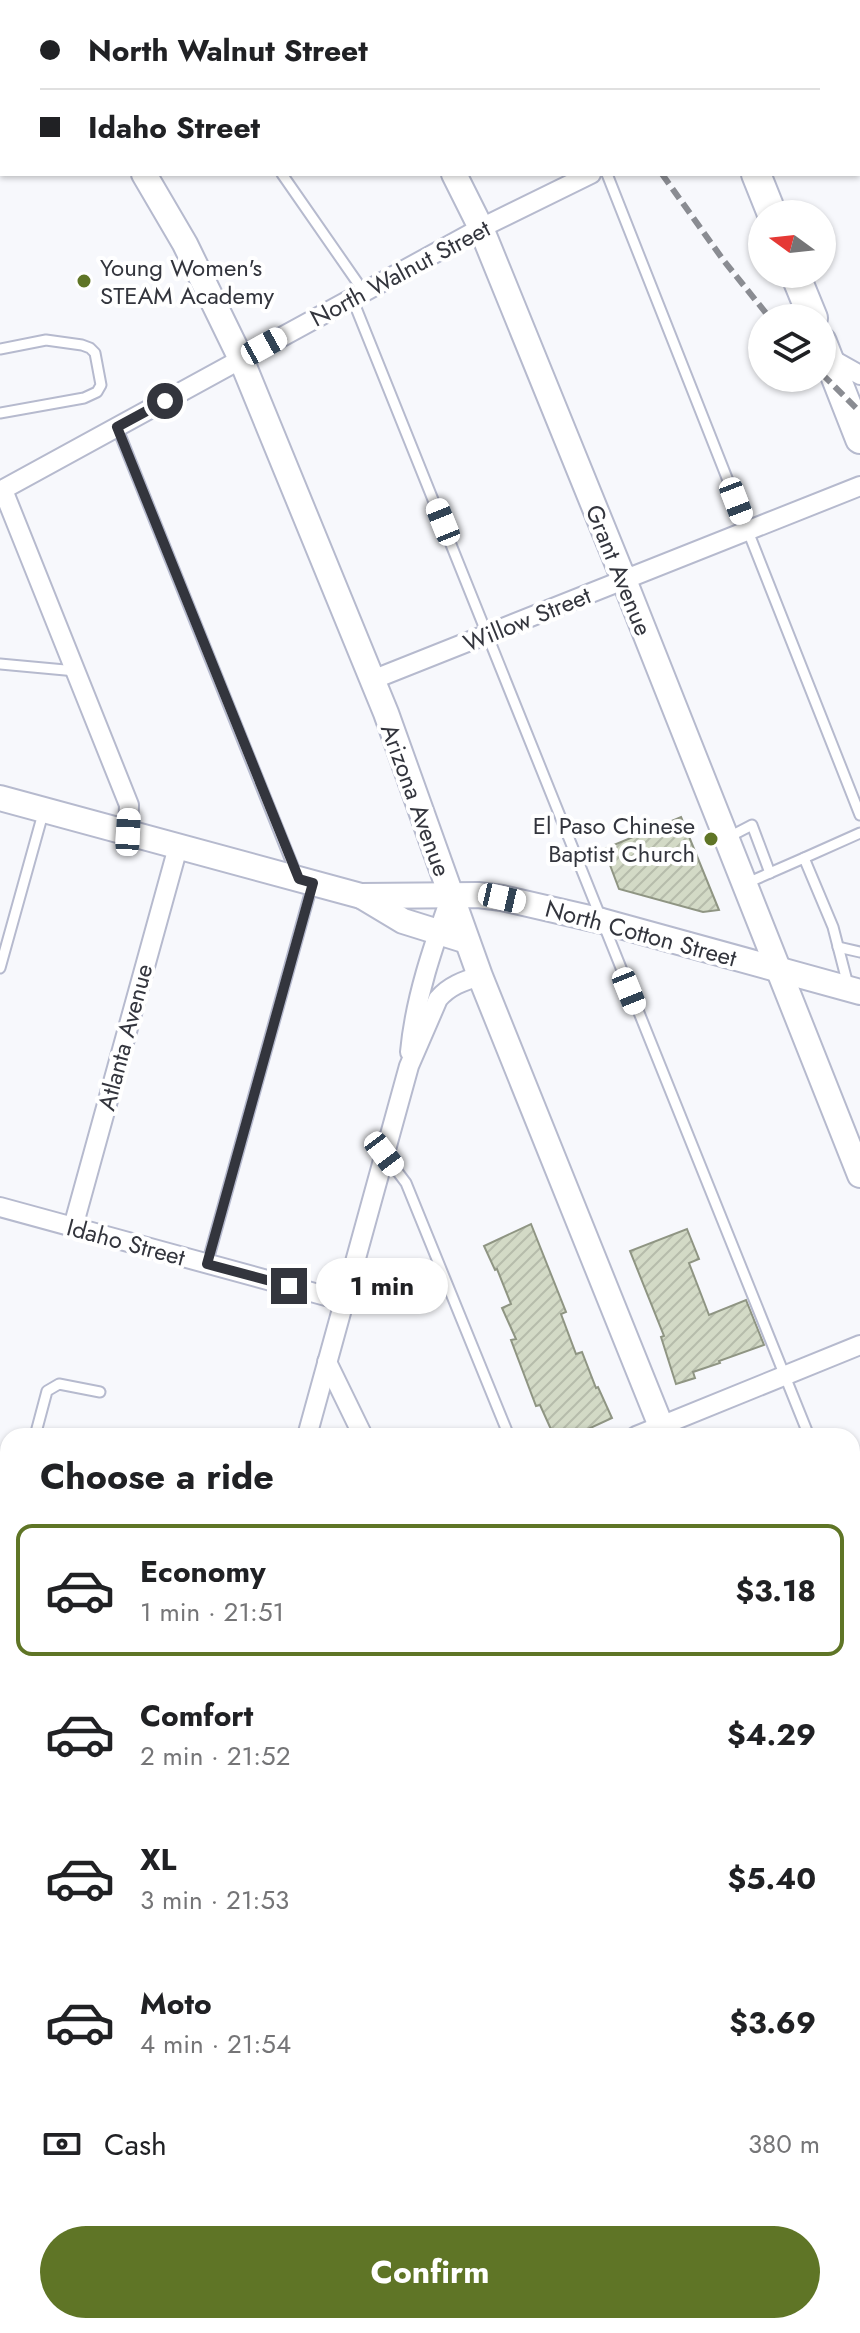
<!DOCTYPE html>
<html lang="en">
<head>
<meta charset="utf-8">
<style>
	body { margin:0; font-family:Jost,sans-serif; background:#f2f2f2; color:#202124; height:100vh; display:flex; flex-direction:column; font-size:30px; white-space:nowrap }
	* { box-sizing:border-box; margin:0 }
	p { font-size:26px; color:#757577 }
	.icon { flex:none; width:44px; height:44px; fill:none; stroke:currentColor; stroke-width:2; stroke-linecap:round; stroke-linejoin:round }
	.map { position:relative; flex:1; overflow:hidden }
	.sheet { position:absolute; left:0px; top:1428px; width:860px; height:906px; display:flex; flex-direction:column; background:#fff; border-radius:24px 24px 0 0; box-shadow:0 2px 6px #0004 }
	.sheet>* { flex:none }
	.guide { position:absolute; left:0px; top:0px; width:860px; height:176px; box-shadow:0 2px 6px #0004; display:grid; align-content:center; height:176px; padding:0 40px; background:#fff }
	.needle { width:52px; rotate:285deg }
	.fabs { position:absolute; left:748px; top:200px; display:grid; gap:16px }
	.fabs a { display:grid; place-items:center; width:88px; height:88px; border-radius:50%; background:#fff; box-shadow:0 2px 6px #0004; font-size:40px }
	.end { position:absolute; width:36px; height:36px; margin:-18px; border:10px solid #33353d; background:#fff; box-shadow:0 0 0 4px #fff }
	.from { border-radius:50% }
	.bubble { position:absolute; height:56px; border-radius:28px; background:#fff; box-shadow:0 2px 6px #0004; font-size:26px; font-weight:700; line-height:56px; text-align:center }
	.car { position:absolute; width:24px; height:48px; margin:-24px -12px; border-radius:10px; box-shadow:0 0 6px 2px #0007; background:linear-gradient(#fff 24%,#345 0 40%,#fff 0 76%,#345 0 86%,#fff 0) }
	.guide b { display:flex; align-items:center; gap:28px; height:76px; font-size:30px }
	.guide b+b { border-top:2px solid #e0e0e0 }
	.guide i { width:20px; height:20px; background:#202124 }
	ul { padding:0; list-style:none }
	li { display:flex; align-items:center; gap:24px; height:132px; margin:0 16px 12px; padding:0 24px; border:4px solid transparent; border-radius:16px }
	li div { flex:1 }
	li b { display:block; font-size:30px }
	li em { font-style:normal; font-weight:700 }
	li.selected { border-color:#5f7526 }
	li>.icon { width:72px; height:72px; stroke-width:1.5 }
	h2 { padding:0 40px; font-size:36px; line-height:96px }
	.pay { display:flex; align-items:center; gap:20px; height:88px; padding:0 40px; font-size:30px }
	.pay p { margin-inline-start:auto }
	.button { display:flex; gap:16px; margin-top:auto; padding:16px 40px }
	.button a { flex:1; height:92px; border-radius:48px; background:#5f7526; color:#fff; font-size:32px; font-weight:700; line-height:92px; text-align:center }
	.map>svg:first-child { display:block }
	.building { fill:url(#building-hatch); stroke:#8f9583; stroke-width:2 }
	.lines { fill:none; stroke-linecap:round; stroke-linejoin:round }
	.lane-casing { stroke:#b6bace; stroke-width:13 }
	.street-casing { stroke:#b6bace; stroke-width:22 }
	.secondary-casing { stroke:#b6bace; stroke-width:28 }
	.primary-casing { stroke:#b6bace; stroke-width:32 }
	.lane { stroke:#fff; stroke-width:9 }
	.street { stroke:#fff; stroke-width:18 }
	.secondary { stroke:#fff; stroke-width:24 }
	.primary { stroke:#fff; stroke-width:28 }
	.rail { stroke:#8a8c92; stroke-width:6; stroke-dasharray:12 6; stroke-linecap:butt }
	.route { stroke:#33353d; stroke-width:10 }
	.poi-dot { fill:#5f7526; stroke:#fff; stroke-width:3 }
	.labels { text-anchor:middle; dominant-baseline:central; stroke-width:8; stroke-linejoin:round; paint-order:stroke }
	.poi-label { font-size:24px; fill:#33353d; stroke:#fff; text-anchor:start }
	.street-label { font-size:24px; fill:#33353d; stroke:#fff }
</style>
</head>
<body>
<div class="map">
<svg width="860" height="2333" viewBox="0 0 860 2333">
	<defs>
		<pattern id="building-hatch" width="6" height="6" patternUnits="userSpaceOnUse" patternTransform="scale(2)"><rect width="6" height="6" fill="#d3dac6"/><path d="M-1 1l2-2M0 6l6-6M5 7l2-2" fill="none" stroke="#b6bcab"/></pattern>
	</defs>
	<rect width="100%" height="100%" fill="#f7f8fc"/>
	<!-- building -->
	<g class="building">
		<path d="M681,817L719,910L703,912L619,889L604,849Z"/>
		<path d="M531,1224L566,1312L561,1314L576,1354L582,1352L596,1388L598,1387L612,1418L573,1436H554L540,1405L536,1406L511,1340L516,1339L502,1308L511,1304L497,1269L495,1270L484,1246Z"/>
		<path d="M687,1229L699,1259L689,1263L709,1315L746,1300L764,1345L719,1361L720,1363L693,1372L695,1378L676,1384L661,1337L664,1336L630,1251Z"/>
	</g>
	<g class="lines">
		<defs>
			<g id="lane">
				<path d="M161,0L162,2"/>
				<path d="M501,0L502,2"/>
				<path d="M832,0L833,2"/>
				<path d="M282,174L364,292"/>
				<path d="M607,174L860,815"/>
				<path d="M352,298L809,1436"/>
				<path d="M0,349L46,340L82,345L90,348L95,353L101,385L97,392L84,398L0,413"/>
				<path d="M117,427L297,876"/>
				<path d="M0,664L76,671"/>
				<path d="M729,837L752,825L770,873"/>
				<path d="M804,858L860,833"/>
				<path d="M747,883L804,858L833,927L848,985"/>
				<path d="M838,947L860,952"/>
				<path d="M0,968L44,810"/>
				<path d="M385,1155L406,1183L509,1436"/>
				<path d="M207,1264L312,886"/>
				<path d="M35,1436L47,1391L59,1384L100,1392"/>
				<path d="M0,1467L8,1469"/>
				<path d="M0,1523L8,1525"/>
				<path d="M852,1539L860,1558"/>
				<path d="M0,2189L8,2192"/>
				<path d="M852,2264L860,2271"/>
				<path d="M557,2326L567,2333"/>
				<path d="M0,2332L2,2333"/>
				<path d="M107,2333L108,2326"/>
				<path d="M252,2333L254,2326"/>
				<path d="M425,2333V2326"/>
			</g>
			<g id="street">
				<path d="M858,61L860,60"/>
				<path d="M828,357L860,375"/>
				<path d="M3,490L129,805L128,832"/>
				<path d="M0,491L481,228L591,174"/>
				<path d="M372,680L860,486"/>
				<path d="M410,1052C415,998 433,947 451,896"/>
				<path d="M0,1207L344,1301"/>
				<path d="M73,1227L178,847"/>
				<path d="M327,1362L363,1436"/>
				<path d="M307,1436L409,1066L438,999C449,986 463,981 480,976"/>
				<path d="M636,1436L860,1345"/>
				<path d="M0,1573L8,1574"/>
				<path d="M852,2295L860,2301"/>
				<path d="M623,2326L632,2333"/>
			</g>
			<g id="secondary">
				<path d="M5,0L7,2"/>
				<path d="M335,0L337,2"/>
				<path d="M144,174L185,244L241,359L386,713L480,976L665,1436"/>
				<path d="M454,174L481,228L624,580L860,1175"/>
				<path d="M0,798L361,896L478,895L502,898L602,921L860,992"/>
				<path d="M363,897L403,921L467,941"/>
				<path d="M852,1902L860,1922"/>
				<path d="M330,2333L331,2326"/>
			</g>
			<g id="primary">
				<path d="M687,0V2"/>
				<path d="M756,174L772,214"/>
				<path d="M795,274L813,318"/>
				<path d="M822,342L860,439"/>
			</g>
		</defs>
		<!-- lane casing -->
		<use href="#lane" class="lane-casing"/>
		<!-- street casing -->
		<use href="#street" class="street-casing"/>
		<!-- secondary casing -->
		<use href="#secondary" class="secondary-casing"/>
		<!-- primary casing -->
		<use href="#primary" class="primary-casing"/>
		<!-- lane -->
		<use href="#lane" class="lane"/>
		<!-- street -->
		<use href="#street" class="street"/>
		<!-- secondary -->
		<use href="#secondary" class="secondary"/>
		<!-- primary -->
		<use href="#primary" class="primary"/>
		<!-- rail -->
		<g class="rail">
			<path d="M539,0L540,2"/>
			<path d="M662,174L724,261L770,318"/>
			<path d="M822,374L860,412"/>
		</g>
	</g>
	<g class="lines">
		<!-- route -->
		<path class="route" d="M165,401L117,427L299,879L313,883L207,1264L289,1286"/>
	</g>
	<!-- markers -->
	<g class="poi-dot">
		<circle cx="84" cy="281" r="8"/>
		<circle cx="711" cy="839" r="8"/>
	</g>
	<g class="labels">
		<!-- poi labels -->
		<g class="poi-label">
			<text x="100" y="267">Young Women's<tspan x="100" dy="28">STEAM Academy</tspan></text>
			<text x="695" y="825" text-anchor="end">El Paso Chinese<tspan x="695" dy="28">Baptist Church</tspan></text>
		</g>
		<!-- street labels -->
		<g class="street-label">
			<text transform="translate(400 273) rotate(-28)">North Walnut Street</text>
			<text transform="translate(619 570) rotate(68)">Grant Avenue</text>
			<text transform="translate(527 619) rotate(-22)">Willow Street</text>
			<text transform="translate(416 800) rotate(70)">Arizona Avenue</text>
			<text transform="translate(641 933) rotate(15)">North Cotton Street</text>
			<text transform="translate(125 1037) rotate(-75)">Atlanta Avenue</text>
			<text transform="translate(126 1242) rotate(15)">Idaho Street</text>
		</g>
	</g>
</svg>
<div class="fabs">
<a><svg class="needle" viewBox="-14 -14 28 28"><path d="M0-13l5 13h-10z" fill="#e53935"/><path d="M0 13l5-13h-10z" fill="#757577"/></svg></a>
<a><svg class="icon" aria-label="layers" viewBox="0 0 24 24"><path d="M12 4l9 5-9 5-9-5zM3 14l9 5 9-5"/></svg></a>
</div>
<i class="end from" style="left:165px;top:401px"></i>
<i class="end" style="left:289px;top:1286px"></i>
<div class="bubble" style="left:316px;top:1258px;width:132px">1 min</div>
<i class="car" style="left:264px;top:346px;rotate:61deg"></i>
<i class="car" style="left:736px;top:501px;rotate:159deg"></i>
<i class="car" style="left:443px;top:522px;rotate:338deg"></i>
<i class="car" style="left:128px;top:832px;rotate:3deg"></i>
<i class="car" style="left:502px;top:898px;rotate:103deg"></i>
<i class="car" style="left:629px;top:991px;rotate:158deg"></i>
<i class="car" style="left:384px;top:1154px;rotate:143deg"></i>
<div class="guide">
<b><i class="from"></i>North Walnut Street</b>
<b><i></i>Idaho Street</b>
</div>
<section class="sheet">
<h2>Choose a ride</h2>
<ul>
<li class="selected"><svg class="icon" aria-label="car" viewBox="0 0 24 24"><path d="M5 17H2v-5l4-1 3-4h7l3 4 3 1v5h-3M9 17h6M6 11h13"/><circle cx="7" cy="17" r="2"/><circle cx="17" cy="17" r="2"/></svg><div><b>Economy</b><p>1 min · 21:51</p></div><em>$3.18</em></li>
<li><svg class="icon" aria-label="car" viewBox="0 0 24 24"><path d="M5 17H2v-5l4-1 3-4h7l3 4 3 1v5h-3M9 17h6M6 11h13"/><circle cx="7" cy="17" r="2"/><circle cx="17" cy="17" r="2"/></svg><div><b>Comfort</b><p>2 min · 21:52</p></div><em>$4.29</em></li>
<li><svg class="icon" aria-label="car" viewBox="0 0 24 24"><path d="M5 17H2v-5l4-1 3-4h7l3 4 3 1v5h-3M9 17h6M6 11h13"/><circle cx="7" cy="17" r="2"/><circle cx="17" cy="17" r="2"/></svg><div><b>XL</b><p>3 min · 21:53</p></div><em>$5.40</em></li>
<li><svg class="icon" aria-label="car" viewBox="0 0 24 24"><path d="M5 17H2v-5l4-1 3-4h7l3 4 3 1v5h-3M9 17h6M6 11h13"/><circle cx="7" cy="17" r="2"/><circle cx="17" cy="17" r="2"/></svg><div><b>Moto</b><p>4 min · 21:54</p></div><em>$3.69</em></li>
</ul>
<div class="pay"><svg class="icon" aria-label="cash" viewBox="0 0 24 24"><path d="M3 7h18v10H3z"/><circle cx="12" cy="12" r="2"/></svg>Cash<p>380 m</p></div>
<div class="button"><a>Confirm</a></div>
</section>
</div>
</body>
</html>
